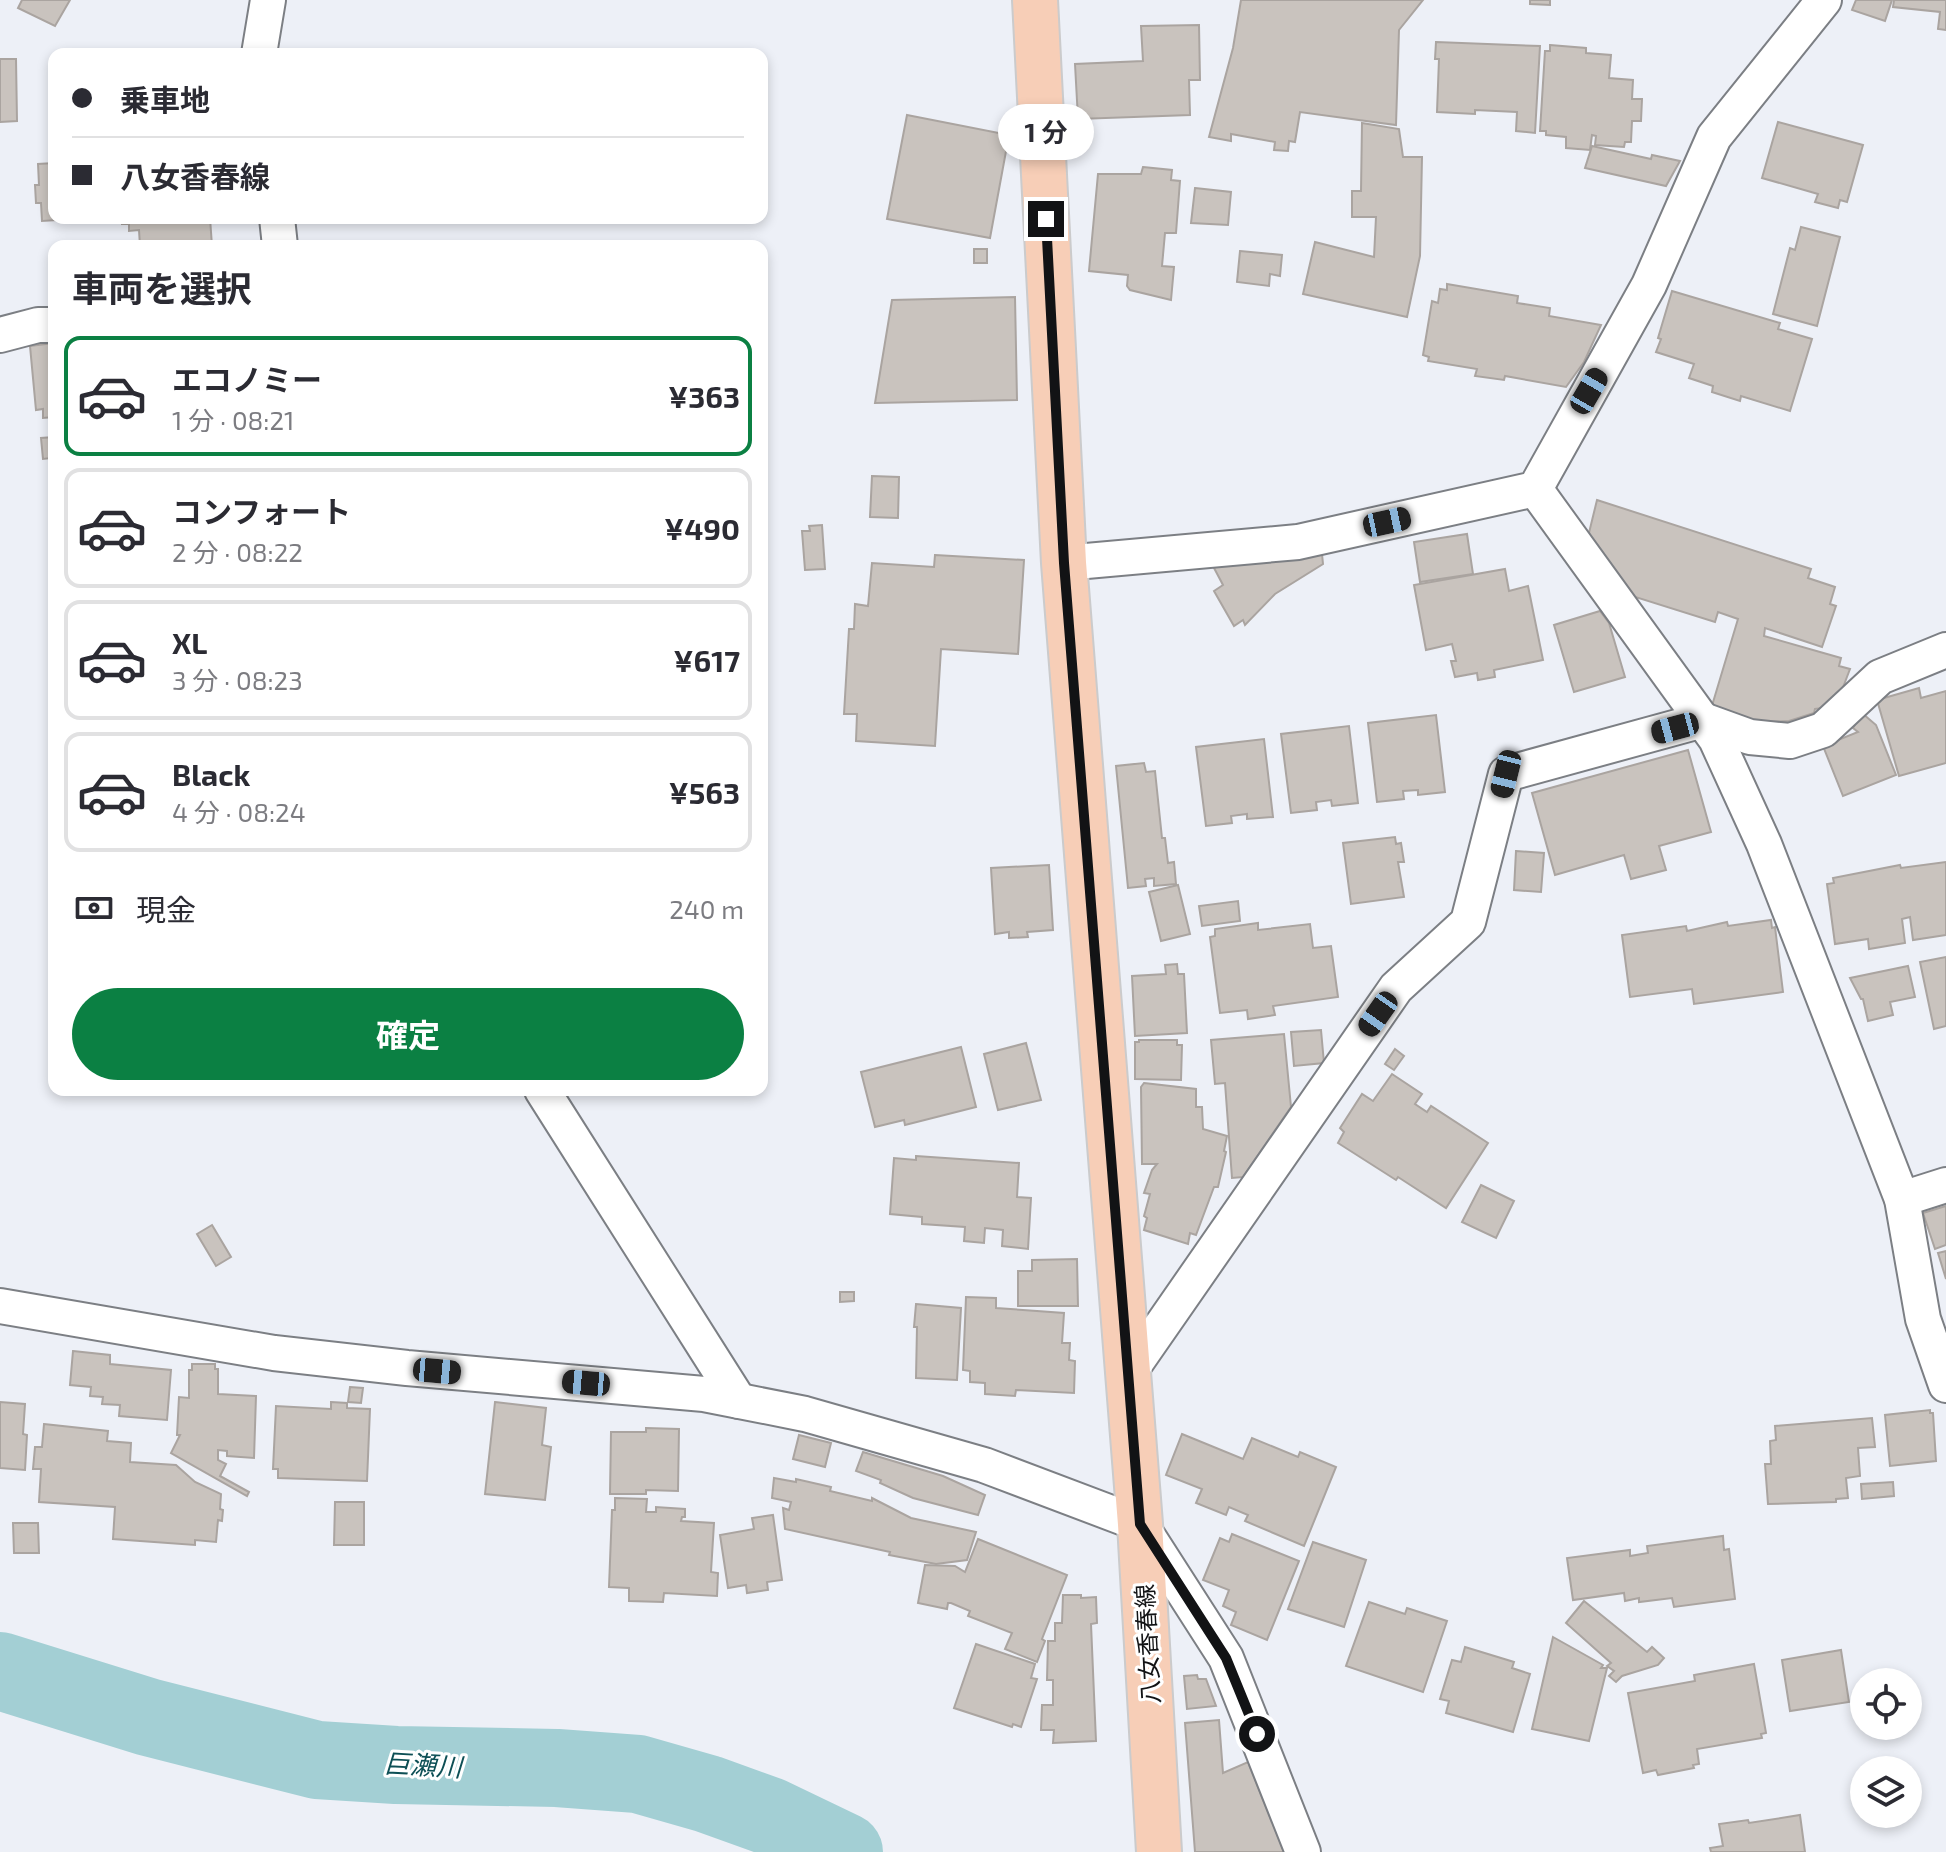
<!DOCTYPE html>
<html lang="ja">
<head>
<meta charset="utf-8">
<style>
	body { margin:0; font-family:"Exo 2","Noto Sans JP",sans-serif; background:#f7f7f7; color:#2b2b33; height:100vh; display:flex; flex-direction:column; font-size:30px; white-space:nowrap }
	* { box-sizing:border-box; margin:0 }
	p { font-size:26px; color:#7c7c81 }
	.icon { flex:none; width:44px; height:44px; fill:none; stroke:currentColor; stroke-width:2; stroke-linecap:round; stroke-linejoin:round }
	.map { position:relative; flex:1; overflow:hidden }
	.sheet { position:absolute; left:48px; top:240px; width:720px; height:856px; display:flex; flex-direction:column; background:#fff; border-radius:16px; box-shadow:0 4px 12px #0003 }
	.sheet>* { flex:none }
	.guide { position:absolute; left:48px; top:48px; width:720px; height:176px; border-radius:16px; box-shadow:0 4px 12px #0003; display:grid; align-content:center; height:176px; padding:0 24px; background:#fff }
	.controls { position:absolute; left:1850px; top:1668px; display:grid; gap:16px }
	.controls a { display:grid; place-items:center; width:72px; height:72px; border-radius:50%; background:#fff; box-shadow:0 4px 12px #0003; font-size:40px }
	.end { position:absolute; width:36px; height:36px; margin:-18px; border:10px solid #121315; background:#fff; box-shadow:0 0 0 4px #fff }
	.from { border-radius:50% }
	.bubble { position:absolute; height:56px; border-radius:28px; background:#fff; box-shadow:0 4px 12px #0003; font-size:26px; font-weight:700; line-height:56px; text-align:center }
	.car { position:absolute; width:24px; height:48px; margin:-24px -12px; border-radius:10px; box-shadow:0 0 6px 2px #0007; background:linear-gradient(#222 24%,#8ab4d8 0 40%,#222 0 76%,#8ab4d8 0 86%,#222 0) }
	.guide b { display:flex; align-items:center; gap:28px; height:76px; font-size:30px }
	.guide b+b { border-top:2px solid #e1e1e2 }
	.guide i { width:20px; height:20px; background:#2b2b33 }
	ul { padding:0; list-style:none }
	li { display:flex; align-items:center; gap:24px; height:120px; margin:0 16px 12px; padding:0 8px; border:4px solid #e1e1e2; border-radius:16px }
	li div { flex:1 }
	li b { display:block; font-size:30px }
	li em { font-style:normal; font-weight:700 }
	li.active { border-color:#0b8043 }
	li>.icon { width:72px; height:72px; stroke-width:1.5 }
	h2 { padding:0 24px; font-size:36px; line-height:96px }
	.pay { display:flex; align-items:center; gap:20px; height:88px; padding:0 24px; font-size:30px }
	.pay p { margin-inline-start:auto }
	.action { display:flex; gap:16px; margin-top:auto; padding:16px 24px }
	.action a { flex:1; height:92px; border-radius:48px; background:#0b8043; color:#fff; font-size:32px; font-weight:700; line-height:92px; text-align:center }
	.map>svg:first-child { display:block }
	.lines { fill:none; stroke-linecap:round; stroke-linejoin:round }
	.river { stroke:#a3cfd4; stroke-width:78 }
	.building { fill:#c9c3be; stroke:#aaa4a0; stroke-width:2 }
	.street-casing { stroke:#7c7f84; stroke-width:38 }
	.primary-casing { stroke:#cbcbcc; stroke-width:48 }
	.street { stroke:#fff; stroke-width:34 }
	.primary { stroke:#f7ceb7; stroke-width:44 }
	.route { stroke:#121315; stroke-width:10 }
	.labels { text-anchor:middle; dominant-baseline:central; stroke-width:6; stroke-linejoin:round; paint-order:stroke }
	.street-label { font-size:24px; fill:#121315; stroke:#fff }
	.water-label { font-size:26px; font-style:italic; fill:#0d4f55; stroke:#fff }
</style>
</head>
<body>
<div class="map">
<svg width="1946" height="1852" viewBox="0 0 1946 1852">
	<rect width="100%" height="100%" fill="#edf0f7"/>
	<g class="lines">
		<!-- river -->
		<path class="river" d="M0,1671L148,1717L317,1760L396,1765L557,1768L638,1774L708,1794L769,1816L844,1852"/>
	</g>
	<!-- building -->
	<g class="building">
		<path d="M22,0H70L55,26L18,8Z"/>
		<path d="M1241,0H1423L1399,30L1396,125L1300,112L1295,142L1289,141L1288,151L1274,150L1275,142L1231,134V141L1209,137L1233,48Z"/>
		<path d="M1530,0H1550V5L1530,4Z"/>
		<path d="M1856,0H1892L1885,21L1852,10Z"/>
		<path d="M1894,0H1946V30L1938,29L1940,12L1893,7Z"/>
		<path d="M1199,25L1200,80H1189L1190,115L1078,119L1075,64L1143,61L1141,26Z"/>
		<path d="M1436,42L1540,46L1535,133L1516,131L1517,112L1475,110V114L1437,112L1439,59H1435Z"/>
		<path d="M1550,45L1586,48V53L1611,55L1609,78L1633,80L1632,99H1642L1641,121H1632L1631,142H1625L1624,147L1595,145L1596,136L1592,135L1590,150L1566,148V137L1546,135V131H1540L1545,51H1550Z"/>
		<path d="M0,59H16L17,121L0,122Z"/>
		<path d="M907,115L1009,135L990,238L887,219Z"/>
		<path d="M1778,122L1863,145L1847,202L1840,200L1838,208L1815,202L1818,194L1762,178Z"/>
		<path d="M1362,123L1399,129L1403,157H1422L1420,256L1407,317L1303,294L1315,242L1374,257L1376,217H1352V191H1361Z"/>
		<path d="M1592,146L1651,159L1652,155L1680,161L1666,186L1585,168Z"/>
		<path d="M54,163V218H90L42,221L41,203H36L35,185H39L38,164Z"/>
		<path d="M1143,167L1172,170L1171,180L1180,181L1176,233H1165L1162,266L1174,267L1171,300L1130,290L1127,286L1128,275L1089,271L1098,174H1141Z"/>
		<path d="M1195,188L1231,192L1228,225L1191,223Z"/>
		<path d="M122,218H210L212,246H140L139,230L129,231V224H122Z"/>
		<path d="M1801,227L1840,237L1817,326L1773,314L1790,248L1795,250Z"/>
		<rect x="974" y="249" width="13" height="14"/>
		<path d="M1240,251L1282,255L1280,276L1270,274L1269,286L1237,282Z"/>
		<path d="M1447,284L1518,296L1517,303L1550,308L1549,316L1601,325L1584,362L1566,387L1505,376L1504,380L1475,376L1477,369L1428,361L1429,357L1423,355L1432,301L1438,303L1440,289L1447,290Z"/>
		<path d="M1672,291L1780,323L1778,329L1812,339L1790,411L1741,396L1740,401L1712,392L1713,386L1689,378L1694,364L1656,352L1661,339L1658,338Z"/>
		<path d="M1015,297L1017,400L875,403L892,300Z"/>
		<path d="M54,343V417L43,418V409L36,410L30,346Z"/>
		<path d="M54,437V499L51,458L43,459L41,438Z"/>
		<path d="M872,476L899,477L898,518L870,517Z"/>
		<path d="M1597,500L1811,569L1808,578L1835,587L1830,604L1836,606L1822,647L1765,628L1764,636L1841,658L1839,666L1850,669L1842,690L1823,708L1815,709L1814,713L1789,721L1762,722L1711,709L1738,619L1718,612L1715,622L1632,596L1587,541Z"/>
		<path d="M822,525L825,569L805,570L802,531H810L809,526Z"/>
		<path d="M1467,534L1473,574L1420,582L1414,542Z"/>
		<path d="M1322,554L1323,564L1275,594L1245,625L1243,620L1234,626L1214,591L1223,585L1213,566Z"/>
		<path d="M935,555L1024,560L1018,654L941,649L935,746L856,741L857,714H844L849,629H854L855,604L868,606L872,563L934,567Z"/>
		<path d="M1505,569L1509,591L1528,586L1543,660L1494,670L1495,677L1478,680L1477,673L1455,677L1451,661H1456L1452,644L1426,650L1414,585Z"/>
		<path d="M1600,611L1609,623L1625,677L1574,692L1554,625Z"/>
		<path d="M1919,688L1921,698L1946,691V763L1899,776L1877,700Z"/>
		<path d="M1862,713L1876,725L1896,775L1843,796L1823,746L1858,732L1853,728Z"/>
		<path d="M1436,715L1445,792L1418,795V790L1403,791L1404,799L1377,802L1368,723Z"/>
		<path d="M1349,726L1358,803L1332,806L1331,800L1316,802L1317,810L1291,813L1281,734Z"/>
		<path d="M1264,739L1273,817L1247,819V814L1231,816L1232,823L1206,826L1196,747Z"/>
		<path d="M1688,750L1711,832L1659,846L1666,870L1631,879L1624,855L1555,875L1532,793Z"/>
		<path d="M1144,763L1146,772L1155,771L1162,838H1165L1168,863L1174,862L1176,884L1154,886V878L1145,879L1146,886L1128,888L1116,766Z"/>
		<path d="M1395,837L1396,844L1401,843L1404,862H1398L1404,897L1351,904L1343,843Z"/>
		<path d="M1516,851L1544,853L1541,892L1514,890Z"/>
		<path d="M1946,862V935L1913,940L1910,917L1902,919L1905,943L1869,949L1868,939L1835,944L1827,884L1834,883L1833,878L1900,865L1901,868Z"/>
		<path d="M1049,865L1053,930L1027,932L1028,937L1009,938V932L995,934L991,868Z"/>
		<path d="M1178,885L1190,934L1161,941L1149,892Z"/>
		<path d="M1238,901L1240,921L1202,926L1199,906Z"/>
		<path d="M1771,920L1772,928L1775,927L1783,992L1694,1004L1692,989L1630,997L1622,935L1686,926L1687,931L1727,922L1728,926Z"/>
		<path d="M1258,923V930L1310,924L1313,948L1331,946L1338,997L1273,1006L1275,1015L1248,1019L1247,1010L1220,1013L1210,937L1215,936V929Z"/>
		<path d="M1946,957V1026L1934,1029L1920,962Z"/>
		<path d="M1177,964L1178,974H1184L1187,1033L1135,1036L1132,976L1166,974L1165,965Z"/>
		<path d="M1908,966L1915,997L1890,1002L1893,1015L1868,1021L1863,999H1861L1850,978Z"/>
		<path d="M1321,1030L1324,1063L1294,1066L1291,1032Z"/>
		<path d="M1284,1034L1291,1107L1243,1177L1232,1178L1225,1083L1215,1084L1211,1040Z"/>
		<path d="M1139,1040H1177V1045H1182L1181,1080L1135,1079V1042H1139Z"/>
		<path d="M1026,1043L1041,1100L998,1110L984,1054Z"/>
		<path d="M961,1047L976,1107L905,1125L904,1120L875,1127L861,1072Z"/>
		<path d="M1395,1049L1404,1056L1394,1070L1385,1064Z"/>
		<path d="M1392,1074L1422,1094L1415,1104L1427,1112L1431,1106L1488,1143L1446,1208L1398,1177L1396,1180L1338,1143L1344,1132L1340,1128L1362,1094L1373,1101Z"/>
		<path d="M1144,1083L1196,1089V1107H1202L1203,1129L1227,1136L1224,1151L1226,1152L1218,1187H1214L1196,1235L1190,1233L1188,1244L1144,1230L1147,1218L1144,1216L1150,1194L1144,1193L1152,1170L1157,1164H1142L1141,1087Z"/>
		<path d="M916,1156L1019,1163L1017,1197L1031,1198L1028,1249L1002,1246L1003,1230L985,1228L984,1243L964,1241L965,1227L922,1224V1217L890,1214L894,1158L916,1160Z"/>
		<path d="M1481,1185L1514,1201L1496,1238L1462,1222Z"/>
		<path d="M1946,1206V1245L1935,1249L1923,1213Z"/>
		<path d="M212,1225L231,1257L216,1266L197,1234Z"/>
		<path d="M1946,1251V1279L1938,1253Z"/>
		<path d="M1077,1259L1078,1306H1018V1271H1032V1260Z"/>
		<path d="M840,1292H854V1301L840,1302Z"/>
		<path d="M966,1297L996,1298V1308L1064,1313L1062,1343H1070L1069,1360L1075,1361L1074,1393L1016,1390L1015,1396L985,1394V1383L970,1382V1371L963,1370Z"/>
		<path d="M916,1304L961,1308L957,1380L916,1378L917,1327H914Z"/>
		<path d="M73,1351L110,1355V1364L171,1370L167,1420L119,1416L120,1405L102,1404L103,1397L90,1396L91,1387L70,1385Z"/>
		<path d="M192,1364H215V1369H218V1394L256,1396L254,1458L227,1456V1451L218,1450V1460L226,1464L220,1476L249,1492L247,1496L171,1453L180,1435H177L179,1397L189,1398V1370H192Z"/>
		<path d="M350,1387L363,1388L361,1403L348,1402Z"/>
		<path d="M0,1402L25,1404L23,1434L27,1435L25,1470L0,1468Z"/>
		<path d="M331,1402L347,1403V1408L370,1409L367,1481L278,1478V1469H273L276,1406L331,1409Z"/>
		<path d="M495,1402L546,1408L542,1445L551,1447L545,1500L485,1494Z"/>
		<path d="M1930,1410V1413H1933L1936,1461L1890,1466L1885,1415Z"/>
		<path d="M1872,1418L1875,1447L1858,1448L1860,1476L1846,1478L1848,1498L1836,1499V1502L1768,1504L1765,1464H1771L1770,1441L1776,1440L1775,1426Z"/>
		<path d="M44,1424L108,1431L107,1441L131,1443L130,1462L176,1465L195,1482L221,1494L220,1509L223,1510L222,1521L218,1520L216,1542L195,1540V1545L113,1539L115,1507L39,1502L41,1469H33L35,1447H42Z"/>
		<path d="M646,1428L679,1429L678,1491L646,1490V1494H610L611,1432H646Z"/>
		<path d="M1182,1434L1243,1459L1252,1438L1298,1457L1300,1452L1336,1467L1304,1546L1245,1521L1248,1515L1229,1507L1226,1515L1196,1503L1202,1489L1166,1475Z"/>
		<path d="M799,1435L831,1443L825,1467L793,1459Z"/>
		<path d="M863,1452L943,1476L985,1495L978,1515L913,1498L880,1483L881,1480L856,1471Z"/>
		<path d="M774,1478L796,1482V1479L831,1487L830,1491L872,1501V1498L911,1518L976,1532L967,1560L936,1564L889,1555L890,1552L785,1529L783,1508L789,1510L791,1502L772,1498Z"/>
		<path d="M1893,1482L1894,1496L1862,1499L1861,1484Z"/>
		<path d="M615,1498L647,1499L646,1512H656V1507L685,1509V1517H682L681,1521L714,1523L711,1572L718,1573L717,1596L664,1593L663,1602L629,1601V1588L609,1587L612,1510H615Z"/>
		<path d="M335,1502H364V1545H334Z"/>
		<path d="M773,1515L782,1580L767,1582L768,1590L747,1593L746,1585L728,1588L720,1535L754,1529L752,1518Z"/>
		<path d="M13,1523H38L39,1553H14Z"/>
		<path d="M1232,1534L1299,1561L1267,1640L1231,1625L1236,1612L1223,1606L1229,1590L1203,1580L1220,1538L1229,1542Z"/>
		<path d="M1723,1536L1724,1550L1729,1549L1735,1599L1674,1607L1672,1598L1639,1602V1598L1625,1601L1624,1593L1573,1600L1567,1558L1630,1550V1556L1648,1553L1647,1546Z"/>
		<path d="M978,1539L1067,1575L1042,1639L1045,1641L1037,1662L1005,1649L1012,1633L968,1616L970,1611L951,1603H948L947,1609L918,1603L925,1565L955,1566L965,1572Z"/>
		<path d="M1313,1542L1366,1560L1344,1627L1288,1609Z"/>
		<path d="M1063,1595H1081V1598L1096,1597L1097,1623L1091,1624L1096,1741L1053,1743L1054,1730H1041L1042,1705H1053V1680H1047L1048,1641H1055V1623H1062Z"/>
		<path d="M1584,1601L1647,1652L1652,1647L1664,1658L1658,1665L1622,1676L1616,1682L1609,1676L1614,1671L1607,1666L1611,1663L1566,1623Z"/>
		<path d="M1369,1602L1405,1614L1407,1608L1447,1621L1423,1692L1346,1666Z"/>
		<path d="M1553,1637L1603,1665L1601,1668H1607L1589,1741L1532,1729Z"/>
		<path d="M976,1644L1035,1664L1031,1678L1037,1679L1021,1727L1013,1724L1012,1727L954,1708Z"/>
		<path d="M1465,1647L1514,1662L1512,1668L1530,1674L1513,1732L1446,1713L1449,1701L1440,1699L1452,1660L1461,1662Z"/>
		<path d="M1841,1650L1849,1702L1790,1711L1782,1660Z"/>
		<path d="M1754,1664L1766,1733L1761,1734L1762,1738L1697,1749L1699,1764L1693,1765L1694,1768L1658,1775L1656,1770L1643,1773L1628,1693L1695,1681L1694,1675Z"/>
		<path d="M1197,1675L1198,1679H1206L1216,1706L1187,1709L1184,1676Z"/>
		<path d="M1219,1720L1223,1773L1248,1762L1284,1852H1195L1185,1723Z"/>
		<path d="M1800,1815L1805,1852H1711L1710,1848L1723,1846L1719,1824L1748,1820L1749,1823Z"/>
	</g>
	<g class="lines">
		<defs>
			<g id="street">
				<path d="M259,54L268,0"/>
				<path d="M277,218L280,246"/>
				<path d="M0,335L38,325H54"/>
				<path d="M1535,489L1716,739L1764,844L1902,1199L1923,1319L1946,1385"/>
				<path d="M1064,563L1298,542L1535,489L1649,285L1714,137L1824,0"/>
				<path d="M542,1090L739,1401"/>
				<path d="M1902,1199L1946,1185"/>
				<path d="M0,1306L274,1353L407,1368L704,1394L805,1414L984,1465L1140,1524L1226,1658L1303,1852"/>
				<path d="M1128,1374L1396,988L1468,922L1506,774L1703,720L1750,737L1790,741L1823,730L1880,677L1946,650"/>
			</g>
			<path id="primary" d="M1035,0L1064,563L1140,1524L1159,1852"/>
		</defs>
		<!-- street casing -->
		<use href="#street" class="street-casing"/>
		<!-- primary casing -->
		<use href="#primary" class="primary-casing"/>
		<!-- street -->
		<use href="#street" class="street"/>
		<!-- primary -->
		<use href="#primary" class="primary"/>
	</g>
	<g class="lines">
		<!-- route -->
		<path class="route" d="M1046,219L1064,563L1140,1524L1226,1658L1257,1734"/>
	</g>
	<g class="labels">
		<!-- street labels -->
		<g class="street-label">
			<text transform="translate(1147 1644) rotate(-93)">八女香春線</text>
		</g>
		<!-- water labels -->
		<g class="water-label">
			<text transform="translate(423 1764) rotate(3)">巨瀬川</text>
		</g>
	</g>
</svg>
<div class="controls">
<a><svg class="icon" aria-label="locate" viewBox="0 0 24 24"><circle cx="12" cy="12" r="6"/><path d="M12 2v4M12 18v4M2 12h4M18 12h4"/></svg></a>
<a><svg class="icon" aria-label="layers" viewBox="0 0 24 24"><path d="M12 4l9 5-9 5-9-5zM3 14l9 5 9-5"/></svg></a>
</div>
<i class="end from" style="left:1257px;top:1734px"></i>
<i class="end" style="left:1046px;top:219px"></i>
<div class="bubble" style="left:998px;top:104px;width:96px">1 分</div>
<i class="car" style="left:1589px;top:391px;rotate:30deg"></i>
<i class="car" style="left:1387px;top:522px;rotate:78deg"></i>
<i class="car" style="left:1675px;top:728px;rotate:255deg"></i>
<i class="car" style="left:1506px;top:774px;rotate:194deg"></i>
<i class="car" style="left:1378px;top:1014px;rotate:215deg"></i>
<i class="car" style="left:437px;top:1371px;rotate:95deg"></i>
<i class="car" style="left:586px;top:1383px;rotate:275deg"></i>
<div class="guide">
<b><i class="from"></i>乗車地</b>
<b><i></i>八女香春線</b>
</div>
<section class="sheet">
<h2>車両を選択</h2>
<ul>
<li class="active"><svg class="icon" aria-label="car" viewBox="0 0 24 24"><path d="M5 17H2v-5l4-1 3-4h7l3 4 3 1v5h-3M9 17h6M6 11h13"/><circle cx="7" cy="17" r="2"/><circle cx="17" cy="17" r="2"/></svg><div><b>エコノミー</b><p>1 分 · 08:21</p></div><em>¥363</em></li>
<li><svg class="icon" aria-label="car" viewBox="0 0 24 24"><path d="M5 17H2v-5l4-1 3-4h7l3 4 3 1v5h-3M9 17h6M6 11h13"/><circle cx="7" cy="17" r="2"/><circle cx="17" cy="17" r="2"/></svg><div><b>コンフォート</b><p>2 分 · 08:22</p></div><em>¥490</em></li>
<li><svg class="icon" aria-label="car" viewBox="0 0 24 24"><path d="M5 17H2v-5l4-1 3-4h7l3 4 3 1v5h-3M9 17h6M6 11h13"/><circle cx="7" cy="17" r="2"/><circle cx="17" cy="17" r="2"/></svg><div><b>XL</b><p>3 分 · 08:23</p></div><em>¥617</em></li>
<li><svg class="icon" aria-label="car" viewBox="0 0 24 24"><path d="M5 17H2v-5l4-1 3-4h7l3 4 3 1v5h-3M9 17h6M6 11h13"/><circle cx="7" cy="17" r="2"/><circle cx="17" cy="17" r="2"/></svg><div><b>Black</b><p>4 分 · 08:24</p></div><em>¥563</em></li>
</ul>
<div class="pay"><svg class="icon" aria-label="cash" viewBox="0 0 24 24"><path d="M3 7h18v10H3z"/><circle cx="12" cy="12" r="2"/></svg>現金<p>240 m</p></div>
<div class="action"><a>確定</a></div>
</section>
</div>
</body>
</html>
